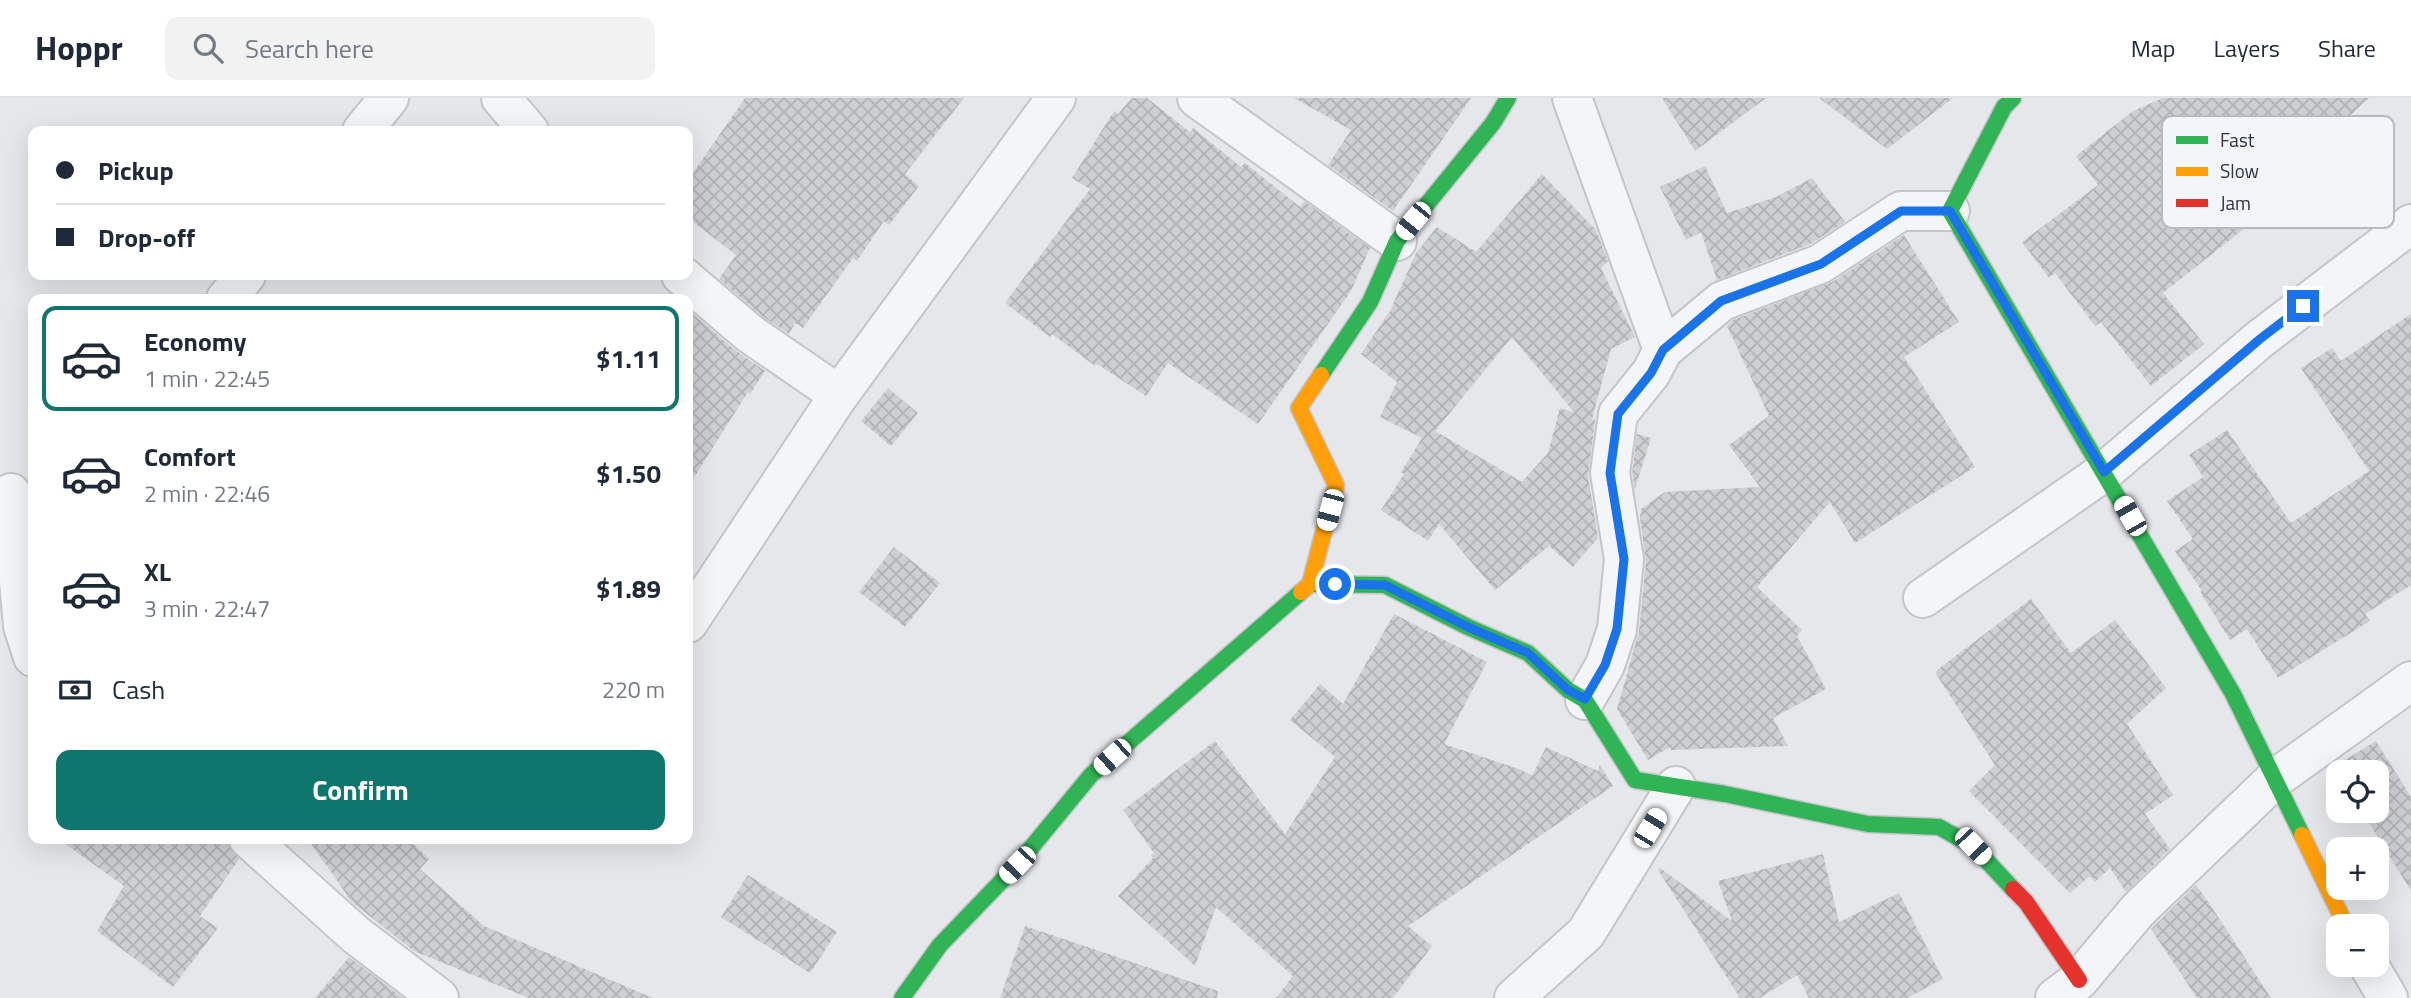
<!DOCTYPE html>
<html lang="en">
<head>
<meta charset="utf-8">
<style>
	body { margin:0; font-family:"Titillium Web",sans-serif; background:#f2f2f3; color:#1f2937; height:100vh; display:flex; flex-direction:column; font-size:26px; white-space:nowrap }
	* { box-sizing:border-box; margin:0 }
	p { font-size:23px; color:#747a83 }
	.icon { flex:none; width:38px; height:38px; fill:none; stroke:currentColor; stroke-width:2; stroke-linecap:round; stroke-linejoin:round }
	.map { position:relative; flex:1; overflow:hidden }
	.sheet { position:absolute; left:28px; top:196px; width:665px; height:550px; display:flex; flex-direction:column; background:#fff; border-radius:14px; box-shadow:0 7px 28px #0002 }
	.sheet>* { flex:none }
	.banner { position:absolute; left:28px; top:28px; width:665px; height:154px; border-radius:14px; box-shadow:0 7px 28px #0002; display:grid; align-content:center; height:154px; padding:0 28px; background:#fff }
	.buttons { position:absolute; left:2326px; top:662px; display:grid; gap:14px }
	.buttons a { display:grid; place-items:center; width:63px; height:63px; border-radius:14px; background:#fff; box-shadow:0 7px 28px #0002; font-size:35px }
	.end { position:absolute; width:32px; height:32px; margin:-16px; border:9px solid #1a73e8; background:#fff; box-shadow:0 0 0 4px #fff }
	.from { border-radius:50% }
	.car { position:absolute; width:21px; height:42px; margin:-21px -10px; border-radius:9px; box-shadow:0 0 5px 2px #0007; background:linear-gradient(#fff 24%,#345 0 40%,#fff 0 76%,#345 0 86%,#fff 0) }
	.banner b { display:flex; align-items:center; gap:24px; height:66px; font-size:26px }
	.banner b+b { border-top:2px solid #e0e1e3 }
	.banner i { width:18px; height:18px; background:#1f2937 }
	ul { padding:12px 0 0; list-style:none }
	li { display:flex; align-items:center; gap:21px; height:105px; margin:0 14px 10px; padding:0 14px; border:4px solid transparent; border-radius:14px }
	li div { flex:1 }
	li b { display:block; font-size:26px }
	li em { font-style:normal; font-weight:700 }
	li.selected { border-color:#0f766e }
	li>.icon { width:63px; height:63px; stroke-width:1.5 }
	.pay { display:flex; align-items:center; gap:18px; height:77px; padding:0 28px; font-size:26px }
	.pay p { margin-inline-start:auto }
	.button { display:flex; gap:14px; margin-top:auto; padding:14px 28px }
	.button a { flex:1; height:80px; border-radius:14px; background:#0f766e; color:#fff; font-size:28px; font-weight:700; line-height:80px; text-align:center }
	header { display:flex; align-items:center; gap:42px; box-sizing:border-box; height:98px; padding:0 35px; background:#fff; border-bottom:2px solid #e0e1e3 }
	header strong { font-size:33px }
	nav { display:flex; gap:38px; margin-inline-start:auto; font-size:24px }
	.search { width:490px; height:63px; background:#f2f2f3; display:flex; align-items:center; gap:18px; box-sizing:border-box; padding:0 24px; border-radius:14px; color:#747a83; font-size:26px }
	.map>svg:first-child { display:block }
	.building { fill:url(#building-cross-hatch); fill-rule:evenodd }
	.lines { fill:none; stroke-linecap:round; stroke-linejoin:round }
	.street-casing { stroke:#c3c5c8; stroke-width:42 }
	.fast-casing { stroke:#c3c5c8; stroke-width:19 }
	.slow-casing { stroke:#c3c5c8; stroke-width:19 }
	.jam-casing { stroke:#c3c5c8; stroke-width:19 }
	.street { stroke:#f4f5f6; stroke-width:38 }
	.fast { stroke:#30b455; stroke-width:16 }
	.slow { stroke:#ff9f0a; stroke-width:16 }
	.jam { stroke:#e5322d; stroke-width:16 }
	.route { stroke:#1a73e8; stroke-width:9 }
	.key { fill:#f3f5f8; stroke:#b7bbc1; stroke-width:2 }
	.key-label { font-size:19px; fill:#2c3442 }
</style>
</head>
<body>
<header>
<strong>Hoppr</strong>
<div class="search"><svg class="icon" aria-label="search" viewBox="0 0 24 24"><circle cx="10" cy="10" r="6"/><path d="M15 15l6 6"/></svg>Search here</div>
<nav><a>Map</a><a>Layers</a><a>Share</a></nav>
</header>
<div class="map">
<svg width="2411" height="900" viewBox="0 0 2411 900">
	<defs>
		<pattern id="building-cross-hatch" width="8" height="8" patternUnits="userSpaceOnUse" patternTransform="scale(1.75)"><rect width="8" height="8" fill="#cdcfd2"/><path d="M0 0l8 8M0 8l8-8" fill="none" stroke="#b0b2b6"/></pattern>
	</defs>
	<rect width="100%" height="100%" fill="#e5e7ea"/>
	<!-- building -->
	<g class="building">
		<path d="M745,0H964L905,76L919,88L889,127L884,123L857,163L853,160L803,230L795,225L789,236L762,218L719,181L736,157L688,120V82Z"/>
		<path d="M1132,0H1147L1190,34L1193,30L1241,69L1245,65L1300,109L1304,103L1370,150L1351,193L1258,326L1168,265L1146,298L1097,266L1095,268L1052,236L1050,239L1005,205L1090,91L1072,80L1114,13L1118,16Z"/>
		<path d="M1294,0H1471L1393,113L1328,67L1351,32Z"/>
		<path d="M1662,0H1766L1695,53Z"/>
		<path d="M1819,0H1953L1887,51Z"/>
		<path d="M2163,0H2369L2308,56L2297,41L2238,104L2255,122L2163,195L2204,246L2151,288L2101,224L2095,228L2055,175L2049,180L2022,144L2098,87L2076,58L2133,13Z"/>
		<path d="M1705,68L1727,115L1776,99L1812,80L1845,124L1810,146L1717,182L1701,134L1686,142L1660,89Z"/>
		<path d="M1542,76L1596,132L1608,163L1601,170L1635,239L1611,251L1592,321L1595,322L1588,378L1598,440L1573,469L1549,448L1495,492L1439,426L1428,443L1381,412L1404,376L1401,374L1422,340L1380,319L1397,284L1361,256L1390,213L1416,155L1437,129L1476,154ZM1512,239L1575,315L1560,310L1548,355L1522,384L1435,333Z"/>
		<path d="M1904,137L1959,224L1904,259L1975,369L1855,445L1830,404L1757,489L1802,532L1797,538L1826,591L1773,620L1788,648L1671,652L1670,649L1648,662L1617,611L1639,533L1646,463L1640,420L1641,411L1665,394L1760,389L1729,347L1769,318L1727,228L1733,222L1832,184Z"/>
		<path d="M693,216L735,252L765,273L750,296L748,294L688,389V224Z"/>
		<path d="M2411,216V487L2365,516L2370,523L2278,580L2247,531L2230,542L2200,494L2202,493L2175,453L2193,441L2167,403L2203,379L2189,357L2227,332L2291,425L2369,373L2301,270L2332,250L2341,263Z"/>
		<path d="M888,290L918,315L891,348L861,323Z"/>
		<path d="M1637,336L1651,340L1635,391L1632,375Z"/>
		<path d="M894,449L940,485L905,529L859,494Z"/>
		<path d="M2031,501L2071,555L2115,522L2166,590L2127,626L2173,697L2145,716L2170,751L2126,794L2110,770L2095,784L2090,778L2070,795L1969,693L1995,667L1936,576L1937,572Z"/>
		<path d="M1394,516L1487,564L1444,646L1522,672L1532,678L1546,649L1598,673L1600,667L1613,688L1408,828L1432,848L1393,900H1276L1293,878L1216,809L1195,868L1118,798L1153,760L1151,757L1154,755L1123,712L1215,643L1285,736L1335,659L1290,622L1320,586L1343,606Z"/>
		<path d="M2376,643L2411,699V793L2361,712H2376V674H2338L2335,668Z"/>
		<path d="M57,740H227L228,747L239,761L200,818L218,830L173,889L97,833L124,788Z"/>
		<path d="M307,740H407L429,761L420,771L484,828L653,900H529L414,853L352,804Z"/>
		<path d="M1823,756L1839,824L1899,795L1943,881L1907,900H1809L1797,877L1760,900H1740L1658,772L1660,770L1732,823L1718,783Z"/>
		<path d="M748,777L837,834L810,875L721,819Z"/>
		<path d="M2196,787L2209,805L2271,900H2197L2151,831Z"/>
		<path d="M1025,828L1218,893L1217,900H1000Z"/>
		<path d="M349,859L403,900H315Z"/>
	</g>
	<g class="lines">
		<defs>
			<g id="street">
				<path d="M501,0L529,33"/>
				<path d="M1197,0L1397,143"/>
				<path d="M1572,0L1663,252"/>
				<path d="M362,33L389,0"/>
				<path d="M681,177L749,235L839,297"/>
				<path d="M226,201L246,177"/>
				<path d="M11,395L23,528L33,559"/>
				<path d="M1923,500L2104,374L2260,241L2411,126"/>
				<path d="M688,525L839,297L1056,0"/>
				<path d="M1585,602L1605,567L1617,531L1624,461L1610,375L1618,316L1651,275L1663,252L1722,203L1820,166L1901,113H1950"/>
				<path d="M248,740L356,837L439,900"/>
				<path d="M2368,866L2388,900"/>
				<path d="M1514,900L1586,835L1676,688"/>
				<path d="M2055,900L2079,882L2138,812L2276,680L2411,583"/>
			</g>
			<g id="fast">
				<path d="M2013,0L2004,9L1950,113L2233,596L2302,737"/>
				<path d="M1321,277L1370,204L1397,143L1493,25L1508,0"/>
				<path d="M1310,486L1385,487L1468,529L1528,555L1568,592L1585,602L1635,682L1725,696L1868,726L1939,729L1973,748L2013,791"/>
				<path d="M902,900L940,847L1017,767L1091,677L1301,494"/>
			</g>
			<g id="slow">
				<path d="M1301,494L1310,486L1336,387L1299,310L1321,277"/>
				<path d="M2302,737L2346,828"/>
			</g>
			<path id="jam" d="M2013,791L2026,804L2079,882"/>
		</defs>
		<!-- street casing -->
		<use href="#street" class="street-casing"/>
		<!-- fast casing -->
		<use href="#fast" class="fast-casing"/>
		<!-- slow casing -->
		<use href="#slow" class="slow-casing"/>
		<!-- jam casing -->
		<use href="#jam" class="jam-casing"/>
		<!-- street -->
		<use href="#street" class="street"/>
		<!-- fast -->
		<use href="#fast" class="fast"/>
		<!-- slow -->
		<use href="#slow" class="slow"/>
		<!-- jam -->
		<use href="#jam" class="jam"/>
	</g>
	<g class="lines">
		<!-- route -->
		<path class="route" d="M1335,486L1385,487L1468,529L1528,555L1568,592L1585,601L1605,567L1617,531L1624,461L1610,375L1618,316L1651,275L1663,252L1721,203L1821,166L1901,113H1950L2104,374L2260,241L2303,208"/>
	</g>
	<!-- legend -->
	<rect x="2162" y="18" width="232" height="112" rx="10" class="key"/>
	<rect x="2176" y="38" width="32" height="8" fill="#30b455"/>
	<rect x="2176" y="69" width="32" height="9" fill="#ff9f0a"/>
	<rect x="2176" y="101" width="32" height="8" fill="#e5322d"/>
	<g class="key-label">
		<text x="2220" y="49">Fast</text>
		<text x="2220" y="80">Slow</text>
		<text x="2220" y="112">Jam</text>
	</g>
</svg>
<div class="buttons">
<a><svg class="icon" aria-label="locate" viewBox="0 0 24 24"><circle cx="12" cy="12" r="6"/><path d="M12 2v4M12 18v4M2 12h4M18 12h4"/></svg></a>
<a>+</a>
<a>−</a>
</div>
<i class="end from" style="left:1335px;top:486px"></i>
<i class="end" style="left:2303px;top:208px"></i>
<i class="car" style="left:1413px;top:123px;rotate:219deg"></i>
<i class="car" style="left:1330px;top:412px;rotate:195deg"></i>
<i class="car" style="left:2130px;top:418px;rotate:330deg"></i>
<i class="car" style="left:1112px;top:659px;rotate:228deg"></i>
<i class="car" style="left:1650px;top:730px;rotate:31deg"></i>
<i class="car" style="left:1973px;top:748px;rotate:136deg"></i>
<i class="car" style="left:1017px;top:767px;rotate:224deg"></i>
<div class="banner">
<b><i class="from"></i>Pickup</b>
<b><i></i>Drop-off</b>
</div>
<section class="sheet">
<ul>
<li class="selected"><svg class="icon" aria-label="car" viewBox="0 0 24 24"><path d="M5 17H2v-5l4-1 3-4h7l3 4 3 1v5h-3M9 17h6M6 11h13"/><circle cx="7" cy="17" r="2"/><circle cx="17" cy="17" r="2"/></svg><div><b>Economy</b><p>1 min · 22:45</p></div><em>$1.11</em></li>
<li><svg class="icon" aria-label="car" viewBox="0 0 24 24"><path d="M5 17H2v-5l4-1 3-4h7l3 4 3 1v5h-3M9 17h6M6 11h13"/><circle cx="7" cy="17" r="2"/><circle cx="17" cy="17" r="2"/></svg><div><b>Comfort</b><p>2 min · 22:46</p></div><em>$1.50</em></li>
<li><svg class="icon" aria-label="car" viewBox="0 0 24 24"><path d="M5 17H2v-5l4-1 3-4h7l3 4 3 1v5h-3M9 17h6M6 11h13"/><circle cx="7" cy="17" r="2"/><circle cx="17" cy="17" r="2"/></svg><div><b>XL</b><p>3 min · 22:47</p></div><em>$1.89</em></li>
</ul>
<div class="pay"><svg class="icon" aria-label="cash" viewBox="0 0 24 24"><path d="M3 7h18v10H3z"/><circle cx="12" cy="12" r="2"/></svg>Cash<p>220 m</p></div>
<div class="button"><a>Confirm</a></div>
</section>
</div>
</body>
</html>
